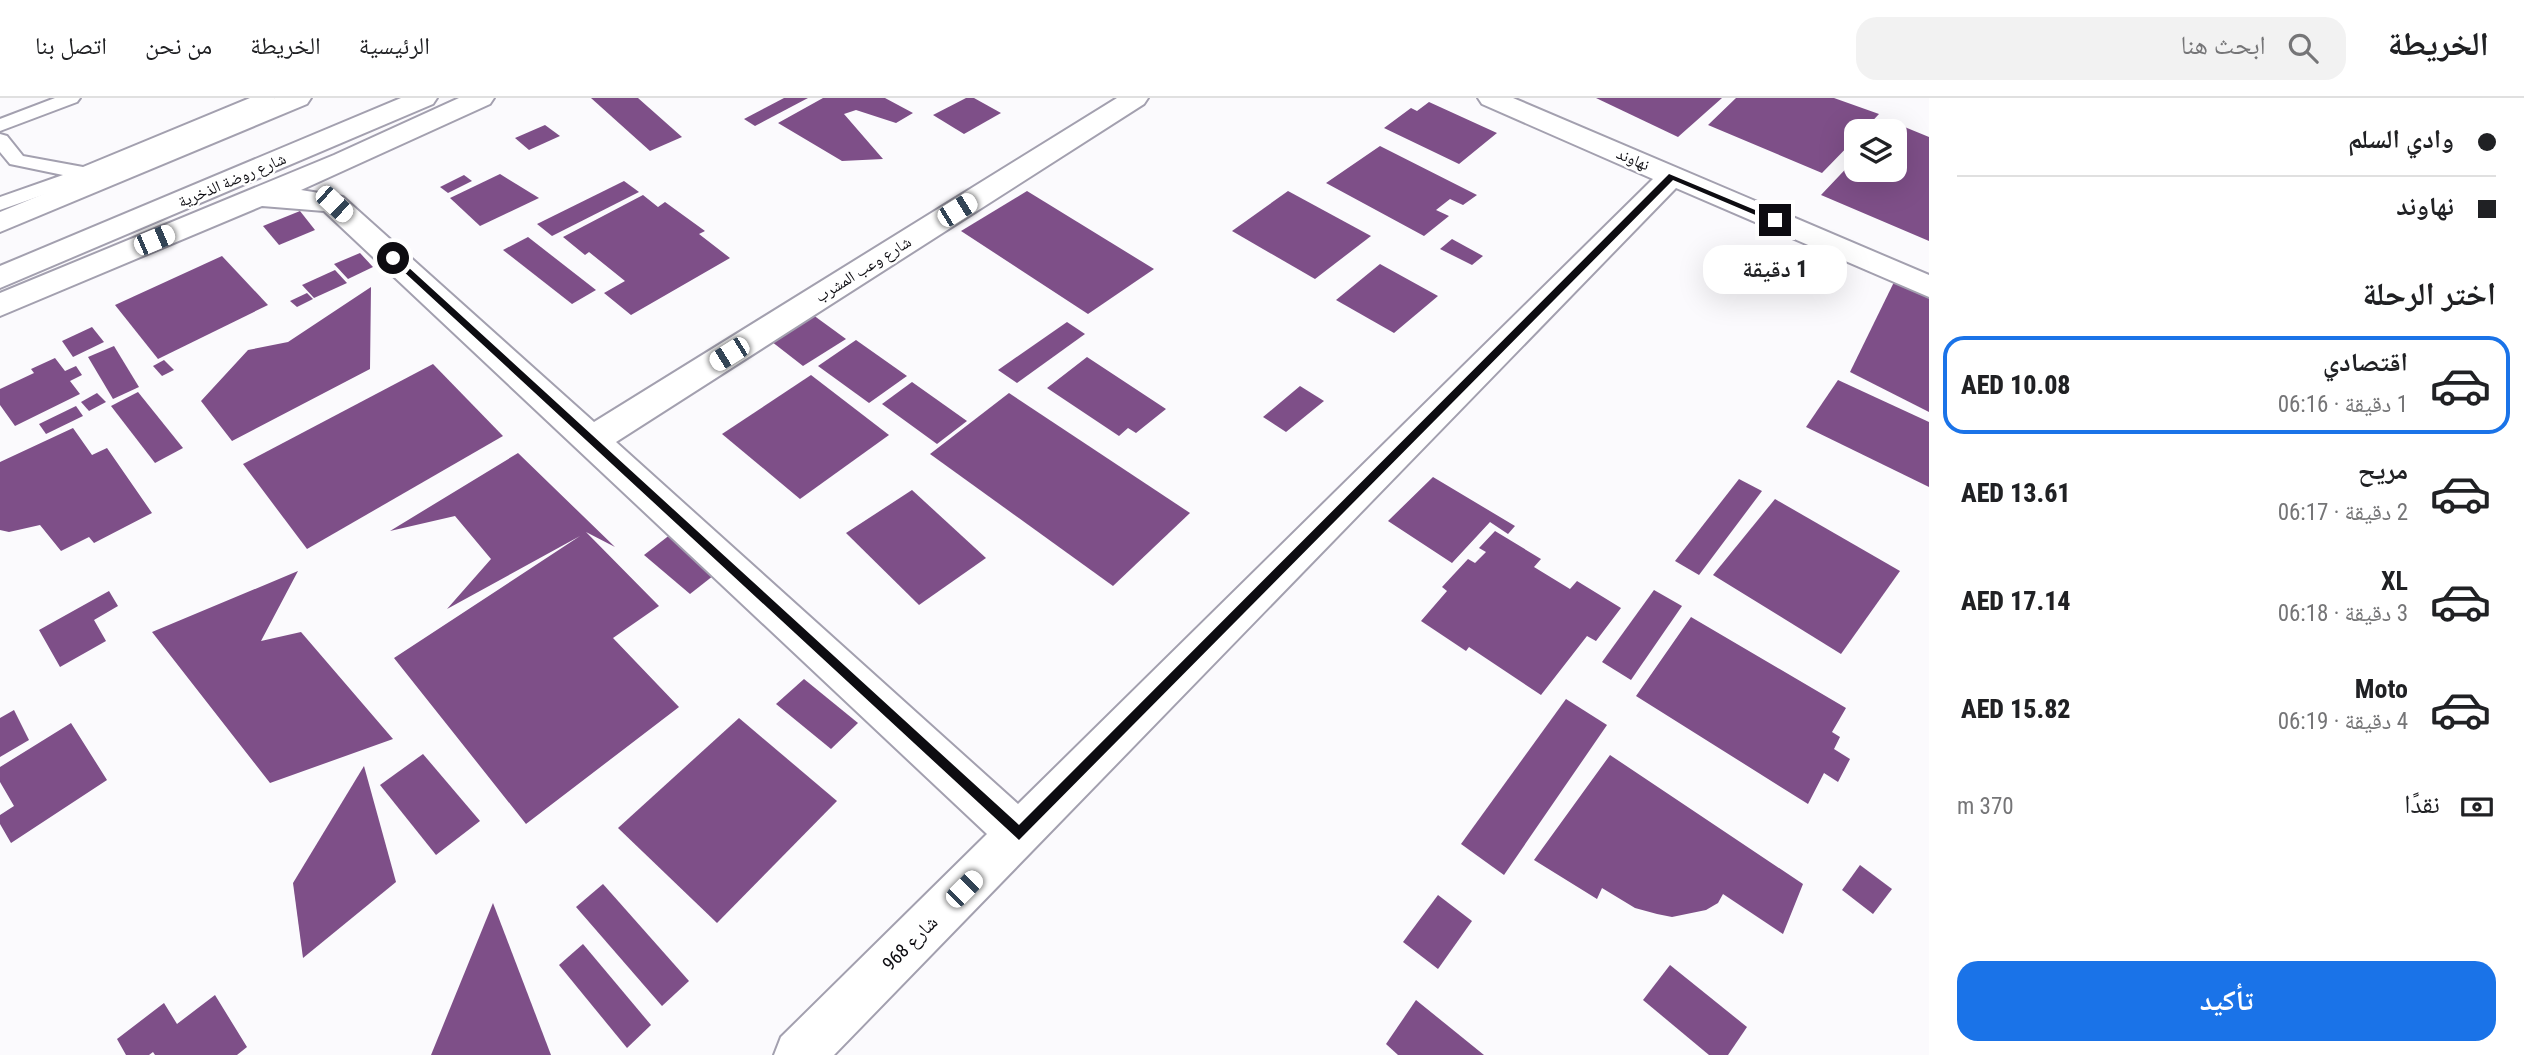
<!DOCTYPE html>
<html lang="ar">
<head>
<meta charset="utf-8">
<style>
	body { margin:0; font-family:"Roboto Condensed","Noto Naskh Arabic",sans-serif; background:#f2f2f2; color:#202124; direction:rtl; height:100vh; display:flex; flex-direction:column; font-size:26px; white-space:nowrap }
	* { box-sizing:border-box; margin:0 }
	p { font-size:23px; color:#757577 }
	.icon { flex:none; width:38px; height:38px; fill:none; stroke:currentColor; stroke-width:2; stroke-linecap:round; stroke-linejoin:round }
	.map { position:relative; flex:1; overflow:hidden; direction:ltr }
	.details { display:flex; flex-direction:column; background:#fff; width:595px }
	.details>* { flex:none }
	.top-card { display:grid; align-content:center; height:154px; padding:0 28px; background:#fff }
	.fabs { position:absolute; left:1844px; top:21px; display:grid; gap:14px }
	.fabs a { display:grid; place-items:center; width:63px; height:63px; border-radius:14px; background:#fff; box-shadow:0 7px 28px #0002; font-size:35px }
	.end { position:absolute; width:32px; height:32px; margin:-16px; border:9px solid #0d0c11; background:#fff; box-shadow:0 0 0 4px #fff }
	.from { border-radius:50% }
	.bubble { position:absolute; height:49px; border-radius:21px; background:#fff; box-shadow:0 7px 28px #0002; font-size:23px; font-weight:800; line-height:49px; text-align:center; direction:rtl }
	.car { position:absolute; width:21px; height:42px; margin:-21px -10px; border-radius:9px; box-shadow:0 0 5px 2px #0007; background:linear-gradient(#fff 24%,#345 0 40%,#fff 0 76%,#345 0 86%,#fff 0) }
	.top-card b { display:flex; align-items:center; gap:24px; height:66px; font-size:26px }
	.top-card b+b { border-top:2px solid #e0e0e0 }
	.top-card i { width:18px; height:18px; background:#202124 }
	ul { padding:0; list-style:none }
	li { display:flex; align-items:center; gap:21px; height:98px; margin:0 14px 10px; padding:0 14px; border:4px solid transparent; border-radius:21px }
	li div { flex:1 }
	li b { display:block; font-size:26px }
	li em { font-style:normal; font-weight:800 }
	li.selected { border-color:#1a73e8 }
	li>.icon { width:63px; height:63px; stroke-width:1.5 }
	h2 { padding:0 28px; font-size:32px; line-height:84px }
	.pay { display:flex; align-items:center; gap:18px; height:77px; padding:0 28px; font-size:26px }
	.pay p { margin-inline-start:auto }
	.button { display:flex; gap:14px; margin-top:auto; padding:14px 28px }
	.button a { flex:1; height:80px; border-radius:21px; background:#1a73e8; color:#fff; font-size:28px; font-weight:800; line-height:80px; text-align:center }
	header { display:flex; align-items:center; gap:42px; box-sizing:border-box; height:98px; padding:0 35px; background:#fff; border-bottom:2px solid #e0e0e0 }
	header strong { font-size:33px }
	nav { display:flex; gap:38px; margin-inline-start:auto; font-size:24px }
	.search { width:490px; height:63px; background:#f2f2f2; display:flex; align-items:center; gap:18px; box-sizing:border-box; padding:0 24px; border-radius:21px; color:#757577; font-size:26px }
	main { display:flex; flex:1; min-height:0 }
	.map>svg:first-child { display:block }
	.building { fill:#7e4f88 }
	.lines { fill:none; stroke-linecap:round; stroke-linejoin:round }
	.lane-casing { stroke:#a3a0af; stroke-width:4 }
	.street-casing { stroke:#a3a0af; stroke-width:4 }
	.secondary-casing { stroke:#a3a0af; stroke-width:4 }
	.lane { fill:#fff; fill-rule:evenodd }
	.street { fill:#fff; fill-rule:evenodd }
	.secondary { fill:#fff; fill-rule:evenodd }
	.route { fill:#0d0c11 }
	.labels { text-anchor:middle; dominant-baseline:central; stroke-width:5; stroke-linejoin:round; paint-order:stroke }
	.far-street-label { font-size:16px; fill:#0d0c11; stroke:#fff }
	.street-label { font-size:19px; fill:#0d0c11; stroke:#fff }
</style>
</head>
<body>
<header>
<strong>الخريطة</strong>
<div class="search"><svg class="icon" aria-label="search" viewBox="0 0 24 24"><circle cx="10" cy="10" r="6"/><path d="M15 15l6 6"/></svg>ابحث هنا</div>
<nav><a>الرئيسية</a><a>الخريطة</a><a>من نحن</a><a>اتصل بنا</a></nav>
</header>
<main>
<section class="details">
<div class="top-card">
<b><i class="from"></i>وادي السلم</b>
<b><i></i>نهاوند</b>
</div>
<h2>اختر الرحلة</h2>
<ul>
<li class="selected"><svg class="icon" aria-label="car" viewBox="0 0 24 24"><path d="M5 17H2v-5l4-1 3-4h7l3 4 3 1v5h-3M9 17h6M6 11h13"/><circle cx="7" cy="17" r="2"/><circle cx="17" cy="17" r="2"/></svg><div><b>اقتصادي</b><p>1 دقيقة · 06:16</p></div><em>AED 10.08</em></li>
<li><svg class="icon" aria-label="car" viewBox="0 0 24 24"><path d="M5 17H2v-5l4-1 3-4h7l3 4 3 1v5h-3M9 17h6M6 11h13"/><circle cx="7" cy="17" r="2"/><circle cx="17" cy="17" r="2"/></svg><div><b>مريح</b><p>2 دقيقة · 06:17</p></div><em>AED 13.61</em></li>
<li><svg class="icon" aria-label="car" viewBox="0 0 24 24"><path d="M5 17H2v-5l4-1 3-4h7l3 4 3 1v5h-3M9 17h6M6 11h13"/><circle cx="7" cy="17" r="2"/><circle cx="17" cy="17" r="2"/></svg><div><b>XL</b><p>3 دقيقة · 06:18</p></div><em>AED 17.14</em></li>
<li><svg class="icon" aria-label="car" viewBox="0 0 24 24"><path d="M5 17H2v-5l4-1 3-4h7l3 4 3 1v5h-3M9 17h6M6 11h13"/><circle cx="7" cy="17" r="2"/><circle cx="17" cy="17" r="2"/></svg><div><b>Moto</b><p>4 دقيقة · 06:19</p></div><em>AED 15.82</em></li>
</ul>
<div class="pay"><svg class="icon" aria-label="cash" viewBox="0 0 24 24"><path d="M3 7h18v10H3z"/><circle cx="12" cy="12" r="2"/></svg>نقدًا<p>370 m</p></div>
<div class="button"><a>تأكيد</a></div>
</section>
<div class="map">
<svg width="1929" height="957" viewBox="0 0 1929 957">
	<rect width="100%" height="100%" fill="#fbfafd"/>
	<!-- building -->
	<g class="building">
		<path d="M591,0H638L682,39L650,53Z"/>
		<path d="M784,0H808L755,28L744,21Z"/>
		<path d="M823,0H885L913,15L896,25L856,12L844,16L883,61L842,63L778,25Z"/>
		<path d="M966,0H974L1001,15L964,36L933,17Z"/>
		<path d="M1596,0H1722L1678,39Z"/>
		<path d="M1736,0H1834L1879,16L1863,33H1857V39L1822,75L1708,27Z"/>
		<path d="M1429,4L1497,35L1459,66L1384,30L1411,10L1417,13Z"/>
		<path d="M1890,23L1929,39V143L1821,97L1857,59V72H1895V33H1881Z"/>
		<path d="M545,27L560,38L529,52L515,40Z"/>
		<path d="M1380,48L1477,97L1463,107L1450,101L1436,112L1449,118L1424,138L1326,85Z"/>
		<path d="M500,76L539,100L480,128L450,100Z"/>
		<path d="M464,77L472,83L448,95L440,89Z"/>
		<path d="M624,83L639,94L552,138L537,126Z"/>
		<path d="M1027,93L1154,171L1088,216L961,133Z"/>
		<path d="M1288,93L1371,138L1315,181L1232,133Z"/>
		<path d="M643,97L658,109L665,104L705,133L699,136L730,160L631,217L604,195L625,183L589,154L585,157L563,139Z"/>
		<path d="M300,113L315,132L279,147L263,128Z"/>
		<path d="M528,139L596,192L572,206L503,152Z"/>
		<path d="M1452,141L1483,158L1472,167L1440,151Z"/>
		<path d="M360,155L373,169L348,181L334,166Z"/>
		<path d="M222,158L268,207L158,261L115,207Z"/>
		<path d="M1380,166L1438,198L1394,235L1336,202Z"/>
		<path d="M335,172L347,185L314,200L302,187Z"/>
		<path d="M1895,182L1929,197V314L1850,274Z"/>
		<path d="M371,189L370,271L232,343L201,303L248,252L288,244Z"/>
		<path d="M307,195L313,201L297,209L290,203Z"/>
		<path d="M809,214L846,241L803,268L767,240Z"/>
		<path d="M1067,224L1085,236L1017,285L998,272Z"/>
		<path d="M92,229L104,244L73,259L62,243Z"/>
		<path d="M856,242L907,278L869,305L818,268Z"/>
		<path d="M114,248L139,289L113,301L88,259Z"/>
		<path d="M1087,259L1166,311L1136,335L1128,330L1119,338L1047,290Z"/>
		<path d="M55,260L65,273L76,268L82,277L70,283L80,296L15,328L0,307V291L34,275L31,271Z"/>
		<path d="M164,262L174,272L162,278L153,268Z"/>
		<path d="M433,266L503,338L307,451L243,366Z"/>
		<path d="M811,277L889,337L800,401L722,336Z"/>
		<path d="M1838,282L1929,324V389L1806,329Z"/>
		<path d="M912,284L967,323L937,346L882,306Z"/>
		<path d="M1300,288L1324,303L1286,334L1263,319Z"/>
		<path d="M138,294L183,350L155,365L111,308Z"/>
		<path d="M97,295L106,304L89,313L81,304Z"/>
		<path d="M1009,295L1190,415L1113,488L930,356Z"/>
		<path d="M76,308L83,318L46,336L39,326Z"/>
		<path d="M73,330L92,357L107,350L152,415L94,445L89,439L61,453L40,427L9,434L0,432V364Z"/>
		<path d="M518,355L615,449L586,434L659,508L613,540L679,609L526,726L394,560L580,438L447,511L491,461L455,418L390,433Z"/>
		<path d="M1433,379L1515,428L1508,436L1490,424L1452,465L1388,423Z"/>
		<path d="M1739,381L1762,393L1699,477L1675,463Z"/>
		<path d="M912,392L986,460L919,507L846,435Z"/>
		<path d="M1775,401L1900,473L1841,556L1713,477Z"/>
		<path d="M1495,433L1541,461L1534,469L1570,491L1577,483L1621,510L1596,543L1587,538L1541,597L1469,549L1466,553L1421,523L1447,493L1442,489L1468,461L1475,465L1486,454L1479,450Z"/>
		<path d="M671,436L718,474L690,496L644,457Z"/>
		<path d="M298,473L261,543L301,534L393,641L270,685L152,534Z"/>
		<path d="M1654,492L1682,508L1631,582L1602,564Z"/>
		<path d="M109,493L118,508L94,522L106,543L60,569L39,532Z"/>
		<path d="M1691,519L1846,610L1832,634L1840,639L1834,651L1850,661L1838,684L1824,675L1808,706L1636,598Z"/>
		<path d="M804,581L858,625L831,651L776,606Z"/>
		<path d="M1566,601L1607,627L1504,777L1461,746Z"/>
		<path d="M14,612L29,642L0,659V620Z"/>
		<path d="M739,620L837,703L717,825L618,730Z"/>
		<path d="M71,625L107,682L11,745L0,726V717L14,708L0,684V669Z"/>
		<path d="M423,656L480,723L436,757L380,687Z"/>
		<path d="M1610,657L1803,786L1783,836L1723,796L1718,805L1706,812L1672,819L1657,816L1635,810L1602,790L1597,801L1534,762Z"/>
		<path d="M364,668L396,784L303,860L293,785Z"/>
		<path d="M1860,767L1892,791L1873,816L1842,792Z"/>
		<path d="M603,786L689,883L662,908L576,809Z"/>
		<path d="M1438,797L1472,823L1438,871L1403,844Z"/>
		<path d="M493,805L551,957H431Z"/>
		<path d="M583,846L651,927L627,950L559,867Z"/>
		<path d="M1670,867L1747,929L1728,957H1709L1643,902Z"/>
		<path d="M215,897L247,949L237,957H155L153,954L149,957H126L117,941L164,905L177,926Z"/>
		<path d="M1416,902L1484,957H1398L1386,946Z"/>
	</g>
	<g class="lines">
		<defs>
			<g id="lane">
				<path d="M55,0H80L77,4L0,33V21Z"/>
				<path d="M250,0H275L272,4L91,80L0,112V99L63,77L10,66L0,54V36L7,38L23,58L83,69Z"/>
			</g>
			<path id="street" d="M459,0H494L490,6L301,92L343,99L594,324L1117,0H1148L1144,6L616,344L1018,706L1653,81L1482,6L1478,0H1513L1929,177V199L1676,90L834,957H774L781,939L987,736L324,113L262,108L0,218V195L334,57Z"/>
			<g id="secondary">
				<path d="M275,0H311L307,6L0,134V114Z"/>
				<path d="M401,0H437L433,6L0,190V168Z"/>
			</g>
		</defs>
		<!-- lane casing -->
		<use href="#lane" class="lane-casing"/>
		<!-- street casing -->
		<use href="#street" class="street-casing"/>
		<!-- secondary casing -->
		<use href="#secondary" class="secondary-casing"/>
		<!-- lane -->
		<use href="#lane" class="lane"/>
		<!-- street -->
		<use href="#street" class="street"/>
		<!-- secondary -->
		<use href="#secondary" class="secondary"/>
	</g>
	<!-- route -->
	<path class="route" d="M1669,76L1779,122L1772,124L1673,82L1019,742L389,160L396,158L1019,727Z"/>
	<g class="labels">
		<!-- far-street labels -->
		<g class="far-street-label">
			<text transform="translate(1633 61) rotate(23)">نهاوند</text>
			<text transform="translate(232 82) rotate(-23)">شارع روضة الذخرية</text>
			<text transform="translate(863 171) rotate(-32)">شارع وعب المشرب</text>
		</g>
		<!-- street labels -->
		<g class="street-label">
			<text transform="translate(910 845) rotate(-45)">شارع 968</text>
		</g>
	</g>
</svg>
<div class="fabs">
<a><svg class="icon" aria-label="layers" viewBox="0 0 24 24"><path d="M12 4l9 5-9 5-9-5zM3 14l9 5 9-5"/></svg></a>
</div>
<i class="end from" style="left:393px;top:160px"></i>
<i class="end" style="left:1775px;top:122px"></i>
<div class="bubble" style="left:1703px;top:147px;width:144px">1 دقيقة</div>
<i class="car" style="left:334px;top:106px;rotate:133deg"></i>
<i class="car" style="left:957px;top:112px;rotate:58deg"></i>
<i class="car" style="left:154px;top:142px;rotate:67deg"></i>
<i class="car" style="left:729px;top:256px;rotate:238deg"></i>
<i class="car" style="left:964px;top:791px;rotate:45deg"></i>
</div>
</main>
</body>
</html>
